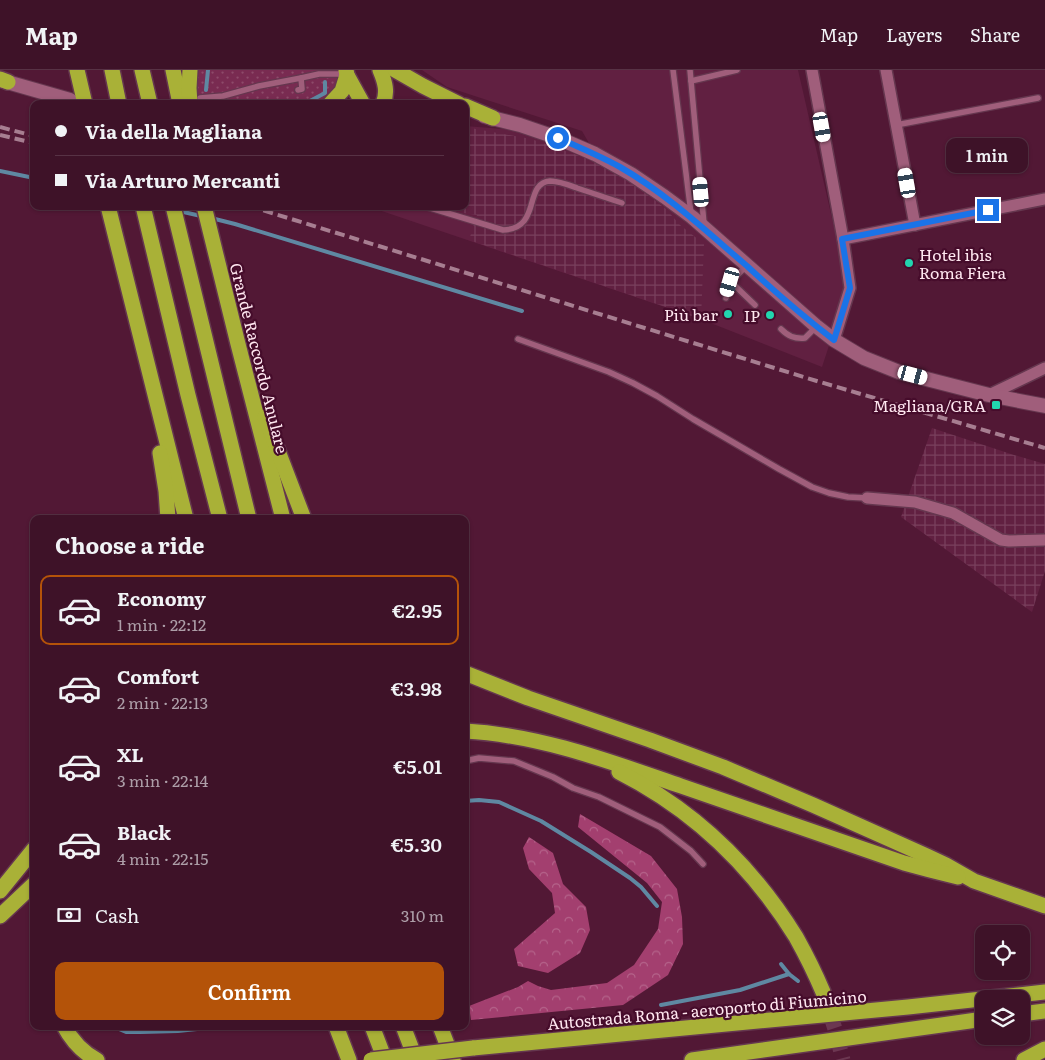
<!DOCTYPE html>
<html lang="en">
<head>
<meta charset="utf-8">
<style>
	body { margin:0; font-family:Literata,serif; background:#492034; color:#f1f3f6; height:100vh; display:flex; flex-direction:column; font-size:19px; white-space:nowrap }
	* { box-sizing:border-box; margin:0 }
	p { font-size:16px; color:#ad9ea8 }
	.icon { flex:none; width:28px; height:28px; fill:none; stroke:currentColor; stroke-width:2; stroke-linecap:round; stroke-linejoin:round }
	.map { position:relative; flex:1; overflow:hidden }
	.drawer { position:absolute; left:30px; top:445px; width:439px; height:515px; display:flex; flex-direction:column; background:#3e1228; border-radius:10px; box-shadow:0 1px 4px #0004,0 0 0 1px #573245 }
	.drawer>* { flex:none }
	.guide { position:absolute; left:30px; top:30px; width:439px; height:110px; border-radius:10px; box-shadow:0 1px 4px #0004,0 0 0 1px #573245; display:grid; align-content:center; height:110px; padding:0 25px; background:#3e1228 }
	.tools { position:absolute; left:975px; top:855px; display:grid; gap:10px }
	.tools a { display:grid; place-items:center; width:55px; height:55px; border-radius:10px; background:#3e1228; box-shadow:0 1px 4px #0004,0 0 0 1px #573245; font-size:25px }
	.end { position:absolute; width:22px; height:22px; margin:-11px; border:6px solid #1a73e8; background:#fff; box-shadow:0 0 0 2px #fff }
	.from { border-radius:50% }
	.bubble { position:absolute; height:35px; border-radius:10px; background:#3e1228; box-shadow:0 1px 4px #0004,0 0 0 1px #573245; font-size:16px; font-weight:600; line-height:35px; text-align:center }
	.car { position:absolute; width:15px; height:30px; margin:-15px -8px; border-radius:6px; box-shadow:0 0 4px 1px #0007; background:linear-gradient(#fff 24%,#345 0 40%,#fff 0 76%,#345 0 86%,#fff 0) }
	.guide b { display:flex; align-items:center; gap:18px; height:48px; font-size:19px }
	.guide b+b { border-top:1px solid #573245 }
	.guide i { width:12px; height:12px; background:#f1f3f6 }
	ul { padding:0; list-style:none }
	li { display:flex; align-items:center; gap:15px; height:70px; margin:0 10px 8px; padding:0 15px; border:2px solid transparent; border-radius:10px }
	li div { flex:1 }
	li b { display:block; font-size:19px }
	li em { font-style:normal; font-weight:600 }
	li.current { border-color:#b45309 }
	li>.icon { width:45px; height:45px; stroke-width:1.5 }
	h2 { padding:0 25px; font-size:22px; line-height:60px }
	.pay { display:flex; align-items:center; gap:12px; height:55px; padding:0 25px; font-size:19px }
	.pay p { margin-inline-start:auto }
	.action { display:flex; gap:10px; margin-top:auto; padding:10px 25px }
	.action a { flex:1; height:58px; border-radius:10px; background:#b45309; color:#fff; font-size:20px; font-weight:600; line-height:58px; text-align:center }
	header { display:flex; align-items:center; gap:30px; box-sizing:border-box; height:70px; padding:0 25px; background:#3e1228; border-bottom:1px solid #573245 }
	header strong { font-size:24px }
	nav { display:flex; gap:28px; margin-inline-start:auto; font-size:18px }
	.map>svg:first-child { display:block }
	.built { fill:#612041 }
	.industrial { fill:url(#industrial-grid) }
	.grass { fill:url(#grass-dots) }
	.forest { fill:url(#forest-crowns) }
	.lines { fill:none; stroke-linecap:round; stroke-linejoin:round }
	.stream { stroke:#5f88a2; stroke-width:4 }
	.motorway-tunnel { stroke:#6c3751; stroke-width:15; stroke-dasharray:15 8; stroke-linecap:butt }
	.service-casing { stroke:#65374f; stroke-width:8 }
	.minor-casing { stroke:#65374f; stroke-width:14 }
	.secondary-casing { stroke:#65374f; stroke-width:16 }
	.motorway-casing { stroke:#65374f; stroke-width:18 }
	.service { stroke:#a05e7b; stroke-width:5.5 }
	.minor { stroke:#a05e7b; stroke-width:11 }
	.secondary { stroke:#a05e7b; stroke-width:14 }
	.motorway { stroke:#a9b137; stroke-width:15 }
	.rail { stroke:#a77e91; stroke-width:4; stroke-dasharray:10 5; stroke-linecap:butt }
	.motorway-bridge-casing { stroke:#65374f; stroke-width:18; stroke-linecap:butt }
	.motorway-bridge { stroke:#a9b137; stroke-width:15 }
	.route { stroke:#1a73e8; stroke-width:6 }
	.poi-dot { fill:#22d5af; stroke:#460c2b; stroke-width:2 }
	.labels { text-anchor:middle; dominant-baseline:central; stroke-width:4.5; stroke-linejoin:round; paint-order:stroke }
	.poi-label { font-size:16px; fill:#ffe7f0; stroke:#460c2b; text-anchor:end }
	.street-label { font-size:16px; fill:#ffe7f0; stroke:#460c2b }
</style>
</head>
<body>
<header>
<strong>Map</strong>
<nav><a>Map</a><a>Layers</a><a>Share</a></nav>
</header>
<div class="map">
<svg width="1045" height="990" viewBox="0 0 1045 990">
	<defs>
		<pattern id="industrial-grid" width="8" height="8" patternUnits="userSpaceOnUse" patternTransform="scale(1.25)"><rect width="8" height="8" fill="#612041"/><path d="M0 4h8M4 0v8" fill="none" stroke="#79405d"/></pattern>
		<pattern id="grass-dots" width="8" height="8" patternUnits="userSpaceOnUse" patternTransform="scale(1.25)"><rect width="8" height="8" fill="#792b51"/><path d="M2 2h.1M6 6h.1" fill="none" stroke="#8d4a6a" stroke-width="1.8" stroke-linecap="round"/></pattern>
		<pattern id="forest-crowns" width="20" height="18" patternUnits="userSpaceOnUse" patternTransform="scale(1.25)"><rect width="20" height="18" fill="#a33f6f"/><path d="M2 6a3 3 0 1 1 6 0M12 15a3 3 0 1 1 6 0" fill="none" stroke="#b5648b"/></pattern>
	</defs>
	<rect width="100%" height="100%" fill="#521835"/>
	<!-- built -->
	<path class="built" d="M422,0H798L848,218L822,297L703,250L367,136H465V56L516,60L601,94L582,61L447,17Z"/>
	<!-- industrial -->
	<g class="industrial">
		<path d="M465,57L531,69L600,93L636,116L666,139L680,155L704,174L701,249L469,170L477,145L457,142L444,136H465Z"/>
		<path d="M932,358L1014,385L1045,394V501L1032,542L901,447Z"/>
	</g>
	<!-- grass -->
	<path class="grass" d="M193,0H338C338,15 331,27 317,34H197Z"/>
	<!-- forest -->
	<g class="forest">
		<path d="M580,744L651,786L677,819L682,847L683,874L668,905L623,935L471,950L469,936L518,917L528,911L538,916L551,920L607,913L634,895L658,859L662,832L647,813L578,757Z"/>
		<path d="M529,767L553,783L563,814L586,837L590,860L580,883L548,903L518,896L514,879L555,843L552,823L529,799L523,778Z"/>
	</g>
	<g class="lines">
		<!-- stream -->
		<g class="stream">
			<path d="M206,20L208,0"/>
			<path d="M303,34L308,32L325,23V12"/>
			<path d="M0,101L34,108"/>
			<path d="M160,136L170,138"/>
			<path d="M179,141L201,146"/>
			<path d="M211,148L235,154L522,241"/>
			<path d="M465,731L479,730L499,732L541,751L591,782L630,808L641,817L657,836"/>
			<path d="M781,894L789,904L798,911"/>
			<path d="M661,935L740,920L789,904"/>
			<path d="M112,956L126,962H140L178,961L197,959L209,956"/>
		</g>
		<!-- motorway-tunnel -->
		<path class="motorway-tunnel" d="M823,922L835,959L843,990"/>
		<defs>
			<g id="service">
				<path d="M673,0L691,143"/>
				<path d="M690,0L704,154"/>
				<path d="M691,11L737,0"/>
				<path d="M298,20L302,19L301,8L319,4H340L343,0"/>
				<path d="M200,28L223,26L259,16L301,8"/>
				<path d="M896,55L1038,28"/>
				<path d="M424,136L503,160C542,159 523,113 550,111C559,111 569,115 577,118C592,123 607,128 622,133"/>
				<path d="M746,196L731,212L755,235"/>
				<path d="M726,228L731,212"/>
				<path d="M781,259C788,266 794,269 805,268L816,257"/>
				<path d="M518,269L609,302L633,313L657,326L693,349L779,399L812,417L829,423L848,427L867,428"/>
				<path d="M465,691L479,688L514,691L553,707L573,718L599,727L660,757L691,781L703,794"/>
			</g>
			<g id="minor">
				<path d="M812,0L843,169L850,218L834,270"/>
				<path d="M886,0L915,155"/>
				<path d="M843,169L1045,129"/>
				<path d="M989,325L1045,298"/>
				<path d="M867,428L915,432L953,443L1001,470L1009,471L1045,470"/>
			</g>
			<g id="secondary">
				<path d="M0,10L70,30"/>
				<path d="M484,46L520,55L558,68L595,84L631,104L665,127L692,147L816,256L834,270L864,288L899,302L989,325L1045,336"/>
			</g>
			<g id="motorway">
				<path d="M77,0L85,34"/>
				<path d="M112,0L119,34"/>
				<path d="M142,0L150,34"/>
				<path d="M173,0L180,34"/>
				<path d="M190,0L189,18L190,34"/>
				<path d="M346,0L347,5L363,34"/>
				<path d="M380,0C385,12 388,22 383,34"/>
				<path d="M395,0L423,16L459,34"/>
				<path d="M0,9L8,12"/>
				<path d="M330,34L342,21L347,5"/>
				<path d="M465,36L493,48"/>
				<path d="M108,136L186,449"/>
				<path d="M143,136L188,325L220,449"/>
				<path d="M173,136L249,449"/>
				<path d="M204,136L238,274L283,449"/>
				<path d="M265,347L304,449"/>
				<path d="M160,383L166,421L168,449"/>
				<path d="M465,603L528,628L650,670L723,697L813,735L927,786L946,795L974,811L1045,836"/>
				<path d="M465,661C540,665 611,692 681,716C755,742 830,767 904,793L930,800L958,807"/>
				<path d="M619,702C694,740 752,796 796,867C806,885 815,903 823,922"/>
				<path d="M0,821L34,779"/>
				<path d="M0,846L34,814"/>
				<path d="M1021,944L1045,941"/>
				<path d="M64,956C72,971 82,982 97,990"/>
				<path d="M336,956L349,990"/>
				<path d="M372,956L385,990"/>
				<path d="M403,956L416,990"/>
				<path d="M440,956L453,990"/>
				<path d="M473,978L908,937L1045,922"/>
				<path d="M692,990L984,949"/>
				<path d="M1024,990L1045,979"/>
			</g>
		</defs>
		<!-- service casing -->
		<use href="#service" class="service-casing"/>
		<!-- minor casing -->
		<use href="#minor" class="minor-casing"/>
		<!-- secondary casing -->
		<use href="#secondary" class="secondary-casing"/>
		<!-- motorway casing -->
		<use href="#motorway" class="motorway-casing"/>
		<!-- service -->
		<use href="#service" class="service"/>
		<!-- minor -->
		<use href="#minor" class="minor"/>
		<!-- secondary -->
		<use href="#secondary" class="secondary"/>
		<!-- motorway -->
		<use href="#motorway" class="motorway"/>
		<!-- rail -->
		<g class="rail">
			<path d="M0,57L34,66"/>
			<path d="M0,65L34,73"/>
			<path d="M249,136L820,312L1045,378"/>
		</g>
		<defs>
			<path id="motorway-bridge" d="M371,990L473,978"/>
		</defs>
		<!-- motorway-bridge casing -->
		<use href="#motorway-bridge" class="motorway-bridge-casing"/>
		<!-- motorway-bridge -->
		<use href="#motorway-bridge" class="motorway-bridge"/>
	</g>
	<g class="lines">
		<!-- route -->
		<path class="route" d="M558,68C579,77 600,86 620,97C667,124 706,161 747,196C775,222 804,247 834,270L850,218L842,169L988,140"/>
	</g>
	<!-- markers -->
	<g class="poi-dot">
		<circle cx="909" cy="193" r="5"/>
		<circle cx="728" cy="244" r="5"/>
		<circle cx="770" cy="245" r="5"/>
		<rect x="991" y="330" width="10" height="10" rx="2.5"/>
	</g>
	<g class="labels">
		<!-- poi labels -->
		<g class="poi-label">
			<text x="919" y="184" text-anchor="start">Hotel ibis<tspan x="919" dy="18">Roma Fiera</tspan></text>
			<text x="718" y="244">Più bar</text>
			<text x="760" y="245">IP</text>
			<text x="986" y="335">Magliana/GRA</text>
		</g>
		<!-- street labels -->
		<g class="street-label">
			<text transform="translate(260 288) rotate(76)">Grande Raccordo Anulare</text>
			<text transform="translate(707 939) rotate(-5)">Autostrada Roma - aeroporto di Fiumicino</text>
		</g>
	</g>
</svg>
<div class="tools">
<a><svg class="icon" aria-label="locate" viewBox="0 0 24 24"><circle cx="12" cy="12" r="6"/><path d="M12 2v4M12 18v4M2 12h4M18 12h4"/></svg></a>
<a><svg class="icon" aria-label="layers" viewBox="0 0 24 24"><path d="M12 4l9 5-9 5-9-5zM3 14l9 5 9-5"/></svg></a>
</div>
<i class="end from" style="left:558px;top:68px"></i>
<i class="end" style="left:988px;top:140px"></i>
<div class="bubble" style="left:946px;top:68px;width:82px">1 min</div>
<i class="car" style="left:822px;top:57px;rotate:170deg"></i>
<i class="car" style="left:907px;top:113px;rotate:350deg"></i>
<i class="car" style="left:701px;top:122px;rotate:355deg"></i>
<i class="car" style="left:730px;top:212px;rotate:196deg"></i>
<i class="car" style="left:913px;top:305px;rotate:105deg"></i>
<div class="guide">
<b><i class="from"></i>Via della Magliana</b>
<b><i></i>Via Arturo Mercanti</b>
</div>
<section class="drawer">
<h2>Choose a ride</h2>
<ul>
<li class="current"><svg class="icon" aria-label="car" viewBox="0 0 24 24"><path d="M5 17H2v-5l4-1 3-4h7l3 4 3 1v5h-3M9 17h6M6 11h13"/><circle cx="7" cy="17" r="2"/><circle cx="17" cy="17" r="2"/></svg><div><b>Economy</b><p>1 min · 22:12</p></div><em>€2.95</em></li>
<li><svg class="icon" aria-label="car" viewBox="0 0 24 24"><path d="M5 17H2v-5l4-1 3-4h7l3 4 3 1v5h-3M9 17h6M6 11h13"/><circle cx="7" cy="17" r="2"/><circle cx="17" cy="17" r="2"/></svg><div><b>Comfort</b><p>2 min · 22:13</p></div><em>€3.98</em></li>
<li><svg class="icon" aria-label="car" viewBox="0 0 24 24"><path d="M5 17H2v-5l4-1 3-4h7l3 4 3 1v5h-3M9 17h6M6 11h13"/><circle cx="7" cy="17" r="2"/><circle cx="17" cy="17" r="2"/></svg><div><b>XL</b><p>3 min · 22:14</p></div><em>€5.01</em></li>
<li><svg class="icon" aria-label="car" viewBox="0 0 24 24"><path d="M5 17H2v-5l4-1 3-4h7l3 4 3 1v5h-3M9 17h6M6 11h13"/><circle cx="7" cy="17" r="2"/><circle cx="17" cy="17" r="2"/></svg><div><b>Black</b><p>4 min · 22:15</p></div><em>€5.30</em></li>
</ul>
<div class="pay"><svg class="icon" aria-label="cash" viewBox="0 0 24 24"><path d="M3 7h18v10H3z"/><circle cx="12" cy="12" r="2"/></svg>Cash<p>310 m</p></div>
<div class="action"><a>Confirm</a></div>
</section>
</div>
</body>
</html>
